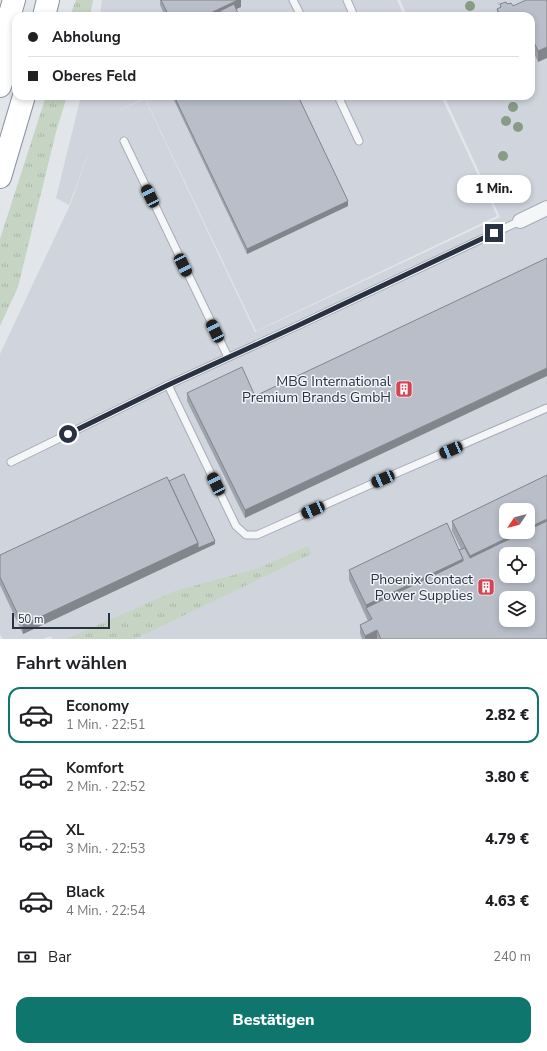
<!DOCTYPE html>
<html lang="de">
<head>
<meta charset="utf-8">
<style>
	body { margin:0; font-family:"Nunito Sans",sans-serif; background:#f6f6f6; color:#202124; height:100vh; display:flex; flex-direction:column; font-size:15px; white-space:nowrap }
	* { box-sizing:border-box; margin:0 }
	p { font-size:13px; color:#757577 }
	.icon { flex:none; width:22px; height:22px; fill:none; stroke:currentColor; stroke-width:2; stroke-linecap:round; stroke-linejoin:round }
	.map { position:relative; height:639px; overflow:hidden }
	.drawer { display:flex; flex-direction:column; background:#fff; flex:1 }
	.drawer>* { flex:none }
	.hud { position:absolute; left:12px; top:12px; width:523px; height:88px; border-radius:12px; box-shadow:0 2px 6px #0003; display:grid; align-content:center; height:88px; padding:0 16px; background:#fff }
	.needle { width:26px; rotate:235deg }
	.fabs { position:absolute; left:499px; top:503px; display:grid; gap:8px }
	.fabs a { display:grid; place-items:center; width:36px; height:36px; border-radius:8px; background:#fff; box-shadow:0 2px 6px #0003; font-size:20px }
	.scale { position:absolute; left:12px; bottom:10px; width:98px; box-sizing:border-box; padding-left:4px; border:2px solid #293243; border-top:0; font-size:11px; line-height:14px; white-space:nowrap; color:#293243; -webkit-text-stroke:3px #f1f4f8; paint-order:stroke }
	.end { position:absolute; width:18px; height:18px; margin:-9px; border:5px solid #293243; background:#fff; box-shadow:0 0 0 2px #fff }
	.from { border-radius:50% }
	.bubble { position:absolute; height:28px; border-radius:12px; background:#fff; box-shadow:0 2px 6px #0003; font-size:13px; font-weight:800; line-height:28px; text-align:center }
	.car { position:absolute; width:12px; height:24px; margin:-12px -6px; border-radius:5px; box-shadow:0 0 3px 1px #0007; background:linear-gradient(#222 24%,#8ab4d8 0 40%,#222 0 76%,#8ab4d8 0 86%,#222 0) }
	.hud b { display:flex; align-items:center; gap:14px; height:38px; font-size:15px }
	.hud b+b { border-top:1px solid #e0e0e0 }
	.hud i { width:10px; height:10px; background:#202124 }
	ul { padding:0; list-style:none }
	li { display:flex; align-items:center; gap:12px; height:56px; margin:0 8px 6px; padding:0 8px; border:2px solid transparent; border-radius:12px }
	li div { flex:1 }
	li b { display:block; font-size:15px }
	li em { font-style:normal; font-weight:800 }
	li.on { border-color:#0f766e }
	li>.icon { width:36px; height:36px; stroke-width:1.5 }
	h2 { padding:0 16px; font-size:18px; line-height:48px }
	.pay { display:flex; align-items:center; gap:10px; height:44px; padding:0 16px; font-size:15px }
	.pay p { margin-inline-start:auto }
	.primary-button { display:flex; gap:8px; margin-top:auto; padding:8px 16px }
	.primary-button a { flex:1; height:46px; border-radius:12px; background:#0f766e; color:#fff; font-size:16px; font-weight:800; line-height:46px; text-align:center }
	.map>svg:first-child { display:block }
	.built { fill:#d0d4dc; fill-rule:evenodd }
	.grass { fill:url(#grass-tufts) }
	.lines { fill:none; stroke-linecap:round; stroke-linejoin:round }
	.lane-casing { stroke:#a7acb5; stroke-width:9 }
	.street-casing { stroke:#a7acb5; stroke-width:16 }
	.highway-casing { stroke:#8992a1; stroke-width:24 }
	.path { stroke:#c0c3c9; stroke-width:2.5; stroke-dasharray:3 3; stroke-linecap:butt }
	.lane { stroke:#f5f6f8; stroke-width:7 }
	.street { stroke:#f5f6f8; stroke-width:14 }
	.highway { stroke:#fff; stroke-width:22 }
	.tree { fill:#879b87 }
	.wall { fill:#9fa3ac }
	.shaded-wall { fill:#82858c }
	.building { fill:#b9bec8; stroke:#82858c; fill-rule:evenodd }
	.route { stroke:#293243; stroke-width:5 }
	.labels { text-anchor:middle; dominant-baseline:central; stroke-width:3; stroke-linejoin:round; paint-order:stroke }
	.poi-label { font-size:14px; fill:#293243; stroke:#f1f4f8; text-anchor:end }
</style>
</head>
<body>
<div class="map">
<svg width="547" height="639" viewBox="0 0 547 639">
	<defs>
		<pattern id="grass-tufts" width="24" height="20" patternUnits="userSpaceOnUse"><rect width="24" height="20" fill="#c6d4c3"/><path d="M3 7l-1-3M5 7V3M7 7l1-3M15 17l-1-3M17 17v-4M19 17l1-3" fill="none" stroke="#aab6a9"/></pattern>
	</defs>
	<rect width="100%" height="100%" fill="#e2e5ea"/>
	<!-- built -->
	<g class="built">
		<path d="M102,0H397L404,16H100Z"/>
		<path d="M400,0H547V639H52L51,636L44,639H3L0,634V354L70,205L95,136L69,205L56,198L81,96H441L497,216L256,331L145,98L114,113L145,99L255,332L500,217L444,96H531V16H407ZM506,510H528V532H506ZM506,554H528V576H506ZM506,598H528V620H506Z"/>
	</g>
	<!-- grass -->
	<g class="grass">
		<path d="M76,0H93L90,16H70Z"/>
		<path d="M46,96H67L56,132L18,287L0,326V239Z"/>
		<path d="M308,546L311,554L135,639H66L175,591L259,568Z"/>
	</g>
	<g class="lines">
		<defs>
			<g id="lane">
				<path d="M293,0L301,16"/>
				<path d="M347,0L354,16"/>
				<path d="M338,96L359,141"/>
				<path d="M124,141L228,357"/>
				<path d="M168,385L236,526L246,535H257L383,479L547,408"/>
				<path d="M11,462L168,385L297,326L520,221"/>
			</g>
			<path id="street" d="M520,221L547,208"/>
			<g id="highway">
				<path d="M44,16L48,0"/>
				<path d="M0,48L14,0"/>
				<path d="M0,86L8,63L16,33"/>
				<path d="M0,177L24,96"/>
			</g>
		</defs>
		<!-- lane casing -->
		<use href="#lane" class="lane-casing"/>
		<!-- street casing -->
		<use href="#street" class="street-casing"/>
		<!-- highway casing -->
		<use href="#highway" class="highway-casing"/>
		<!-- path -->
		<path class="path" d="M498,2L501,9"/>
		<!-- lane -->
		<use href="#lane" class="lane"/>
		<!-- street -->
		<use href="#street" class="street"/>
		<!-- highway -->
		<use href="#highway" class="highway"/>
	</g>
	<!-- trees -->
	<g class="tree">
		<circle cx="470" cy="6" r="5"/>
		<circle cx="513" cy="107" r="5"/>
		<circle cx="506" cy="121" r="5"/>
		<circle cx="518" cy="127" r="5"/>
		<circle cx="503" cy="156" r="5"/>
	</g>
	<!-- wall -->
	<g class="wall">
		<path d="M160,0H241V7L236,9L239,16H165L160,5Z"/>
		<path d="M547,0L538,62L533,51L531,52V16L497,14V9L500,8V4H507L513,6Z"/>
		<path d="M172,96H298L348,206L247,254Z"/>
		<path d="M187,393L255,396L245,518L187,401Z"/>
		<path d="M452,521L547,639H362L360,633V625L368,621L349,580V570L461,549L452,531Z"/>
		<path d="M215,544L23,634L0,585V555Z"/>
	</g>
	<!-- shaded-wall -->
	<g class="shaded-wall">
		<path d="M238,0H241V7L223,15L220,11V16H204Z"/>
		<path d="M533,40V51L531,52V41Z"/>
		<path d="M547,47V58L538,62V51Z"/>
		<path d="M348,201V206L247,254V249Z"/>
		<path d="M547,368V376L245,518V510Z"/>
		<path d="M547,519V529L470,566V556L519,532H528V528Z"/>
		<path d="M215,541V544L23,634V625L198,543Z"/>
		<path d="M463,559V569L366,609V605Z"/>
		<path d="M377,630V639H365V636Z"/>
	</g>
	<!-- building -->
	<g class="building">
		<path d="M161,0H238L204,16H169Z"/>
		<path d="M526,0H547V47L538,51L533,40L531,41V16H492L499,13L497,9L501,7L500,4L506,2L507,4L511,3L513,6Z"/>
		<path d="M234,4L239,16H223L220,11Z"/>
		<path d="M174,96H298L348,201L247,249Z"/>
		<path d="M547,258V368L245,510L187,393L242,367L255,396Z"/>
		<path d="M184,474L215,541L198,548V543L169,481Z"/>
		<path d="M547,475V519L528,528V510H506V532H519L470,556L452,521Z"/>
		<path d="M167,477L198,543L23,625L0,577V555Z"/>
		<path d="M547,521V639H381L377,630L365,636L360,625L372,619L366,608L463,561V559L459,550L465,548L470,558L524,532H528V530ZM506,554H528V576H506ZM506,598H528V620H506Z"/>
		<path d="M447,523L463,559L366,605L349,570Z"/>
	</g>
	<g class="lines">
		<!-- route -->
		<path class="route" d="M68,434L168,385L297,326L494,233"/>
	</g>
	<!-- icons -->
	<defs>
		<symbol id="building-square" viewBox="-11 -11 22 22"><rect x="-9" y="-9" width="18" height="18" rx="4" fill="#d14555" stroke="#f1f4f8"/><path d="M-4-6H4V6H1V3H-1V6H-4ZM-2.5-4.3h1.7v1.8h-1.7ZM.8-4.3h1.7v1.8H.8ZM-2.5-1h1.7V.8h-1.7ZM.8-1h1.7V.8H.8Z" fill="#fff"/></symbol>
	</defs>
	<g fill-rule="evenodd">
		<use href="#building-square" x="394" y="379" width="20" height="20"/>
		<use href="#building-square" x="476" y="577" width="20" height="20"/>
	</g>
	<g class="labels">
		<!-- poi labels -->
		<g class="poi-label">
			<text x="391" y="381">MBG International<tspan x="391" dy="16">Premium Brands GmbH</tspan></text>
			<text x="473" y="579">Phoenix Contact<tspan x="473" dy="16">Power Supplies</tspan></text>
		</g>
	</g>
</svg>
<div class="fabs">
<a><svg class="needle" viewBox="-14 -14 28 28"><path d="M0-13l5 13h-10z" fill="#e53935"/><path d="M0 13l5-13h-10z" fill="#757577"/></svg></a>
<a><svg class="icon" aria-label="locate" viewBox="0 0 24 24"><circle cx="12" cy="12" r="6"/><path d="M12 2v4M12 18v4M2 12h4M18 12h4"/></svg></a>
<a><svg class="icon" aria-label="layers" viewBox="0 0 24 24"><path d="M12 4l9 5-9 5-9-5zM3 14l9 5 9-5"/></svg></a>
</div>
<div class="scale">50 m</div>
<i class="end from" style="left:68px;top:434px"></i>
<i class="end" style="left:494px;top:233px"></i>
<div class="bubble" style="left:457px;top:175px;width:74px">1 Min.</div>
<i class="car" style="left:150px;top:196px;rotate:334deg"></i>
<i class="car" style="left:183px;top:265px;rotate:154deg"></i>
<i class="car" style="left:215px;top:331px;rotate:334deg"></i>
<i class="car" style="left:451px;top:450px;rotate:247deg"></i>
<i class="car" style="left:383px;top:479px;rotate:246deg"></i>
<i class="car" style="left:216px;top:484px;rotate:334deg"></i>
<i class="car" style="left:313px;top:510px;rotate:246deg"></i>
<div class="hud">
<b><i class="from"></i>Abholung</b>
<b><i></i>Oberes Feld</b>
</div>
</div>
<section class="drawer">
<h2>Fahrt wählen</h2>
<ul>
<li class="on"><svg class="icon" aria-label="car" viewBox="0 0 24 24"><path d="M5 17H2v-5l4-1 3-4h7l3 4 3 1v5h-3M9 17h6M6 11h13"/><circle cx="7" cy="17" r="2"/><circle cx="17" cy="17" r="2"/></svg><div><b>Economy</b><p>1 Min. · 22:51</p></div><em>2.82 €</em></li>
<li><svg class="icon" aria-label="car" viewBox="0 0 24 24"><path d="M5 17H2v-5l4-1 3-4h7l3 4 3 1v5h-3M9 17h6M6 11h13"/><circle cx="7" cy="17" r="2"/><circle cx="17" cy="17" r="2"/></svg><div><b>Komfort</b><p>2 Min. · 22:52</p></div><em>3.80 €</em></li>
<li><svg class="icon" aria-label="car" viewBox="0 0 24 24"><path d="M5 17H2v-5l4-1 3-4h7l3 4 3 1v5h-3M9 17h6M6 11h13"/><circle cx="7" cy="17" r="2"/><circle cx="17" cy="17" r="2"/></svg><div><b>XL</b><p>3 Min. · 22:53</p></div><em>4.79 €</em></li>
<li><svg class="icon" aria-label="car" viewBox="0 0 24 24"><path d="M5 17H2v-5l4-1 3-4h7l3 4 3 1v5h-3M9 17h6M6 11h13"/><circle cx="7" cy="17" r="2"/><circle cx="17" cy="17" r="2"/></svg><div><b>Black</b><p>4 Min. · 22:54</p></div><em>4.63 €</em></li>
</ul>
<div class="pay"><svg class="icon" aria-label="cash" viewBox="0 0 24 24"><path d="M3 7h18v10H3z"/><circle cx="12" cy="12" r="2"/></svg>Bar<p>240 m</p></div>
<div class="primary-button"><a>Bestätigen</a></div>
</section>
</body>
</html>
